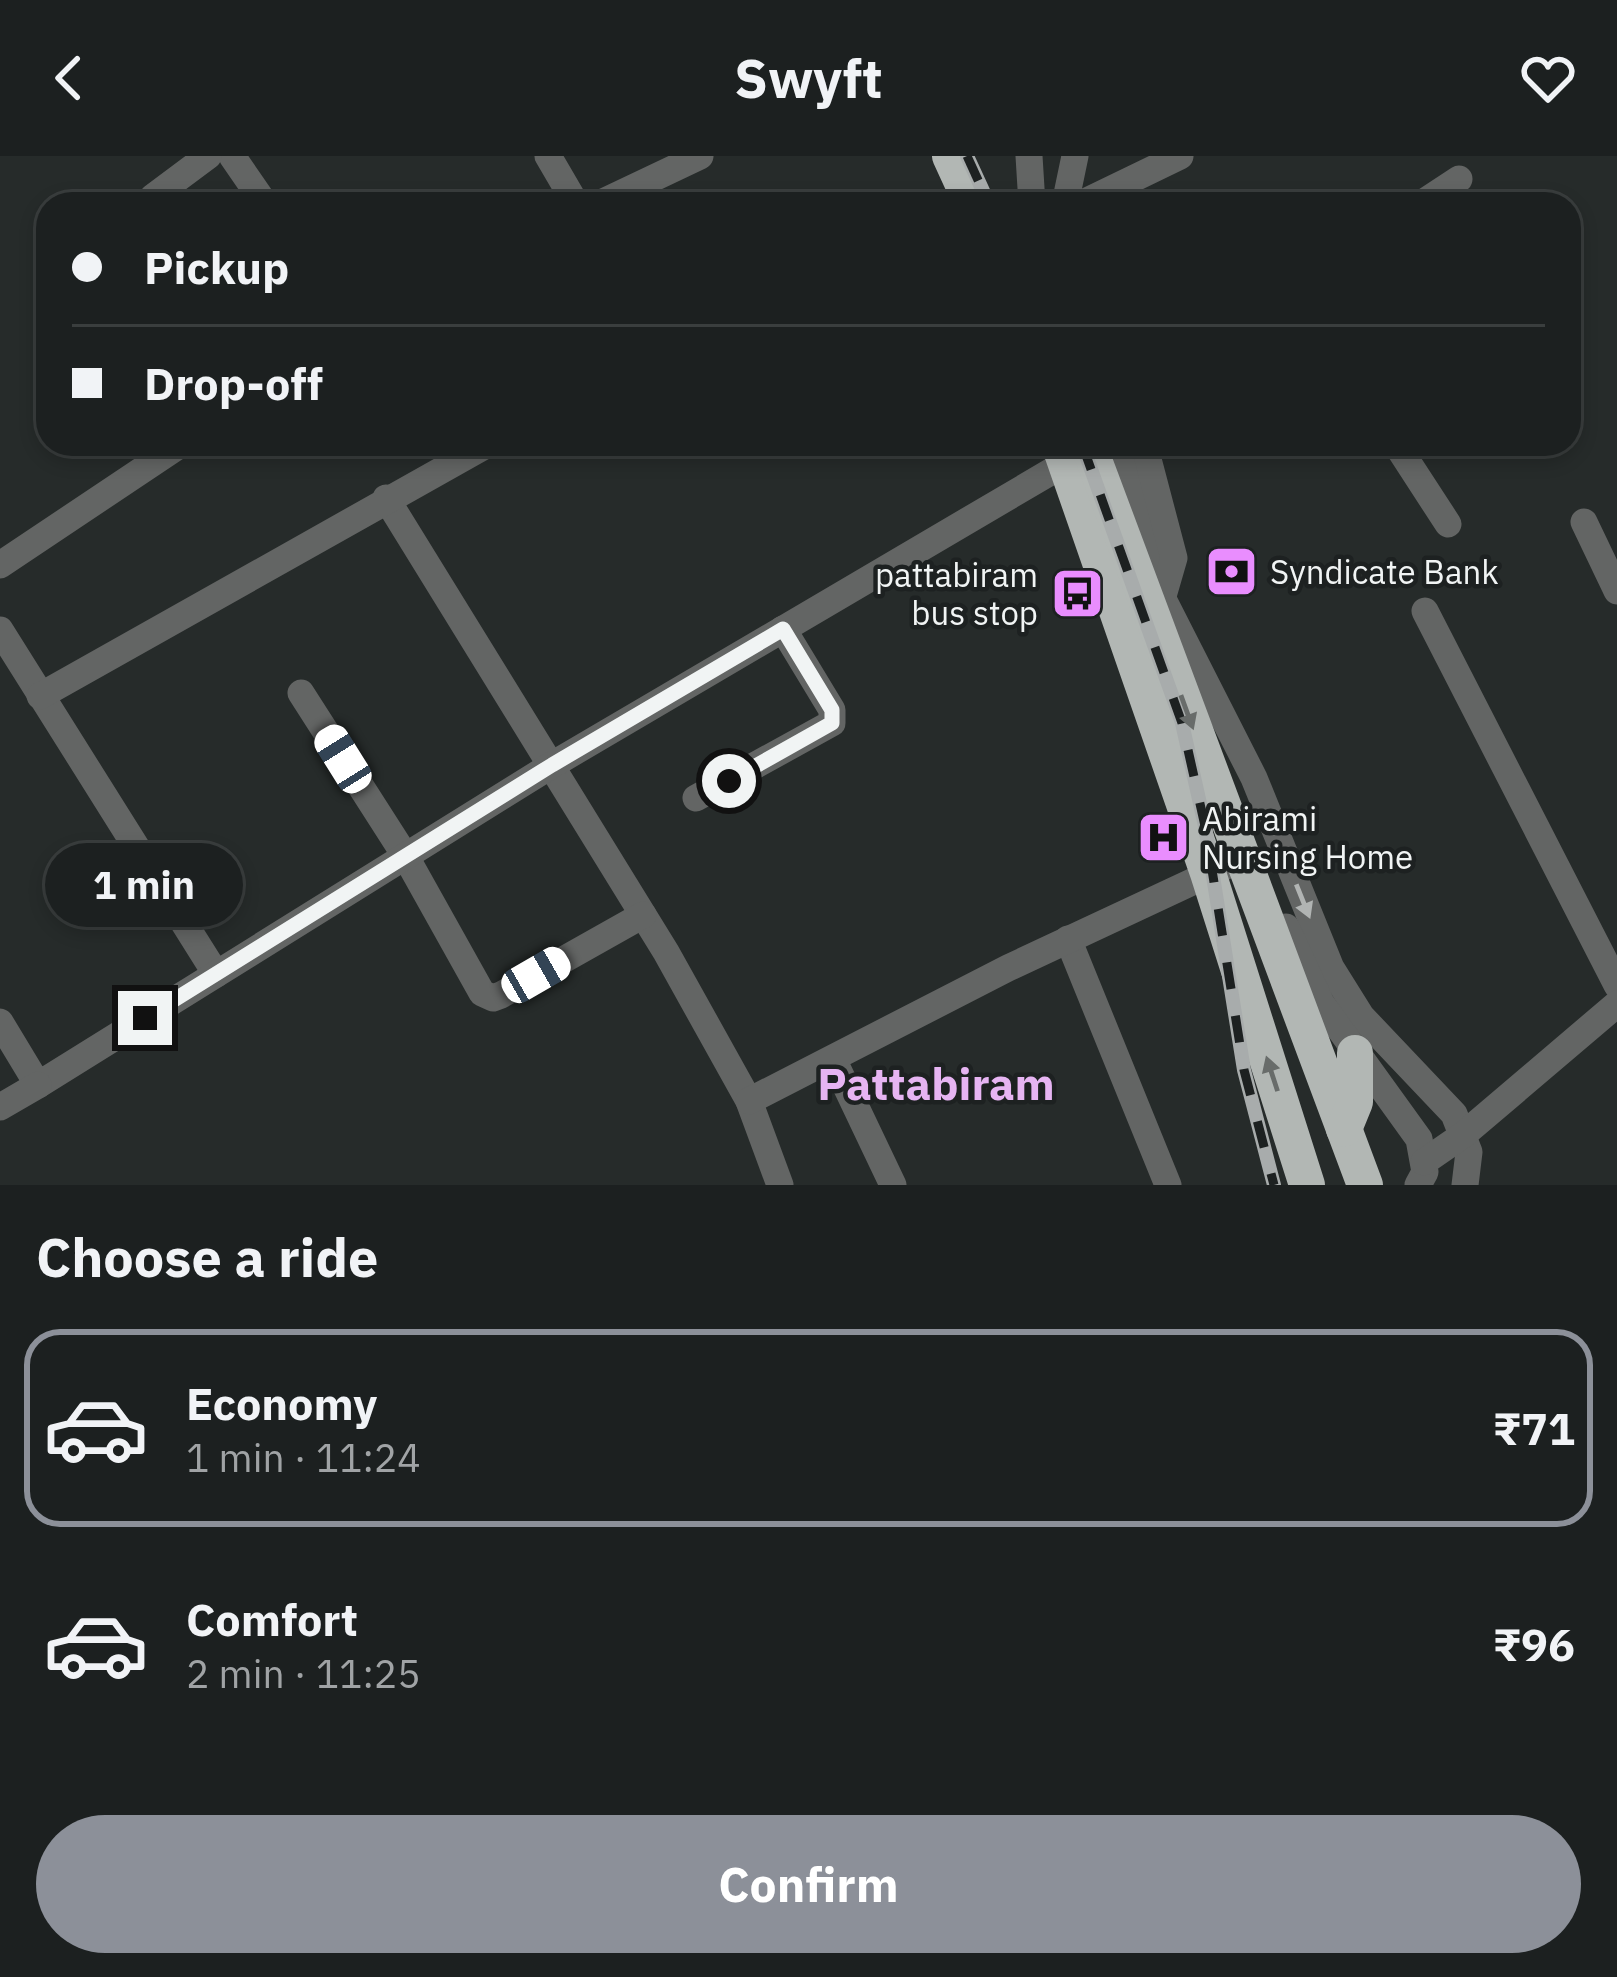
<!DOCTYPE html>
<html lang="en">
<head>
<meta charset="utf-8">
<style>
	body { margin:0; font-family:"IBM Plex Sans",sans-serif; background:#292d2d; color:#f1f3f6; height:100vh; display:flex; flex-direction:column; font-size:45px; white-space:nowrap }
	* { box-sizing:border-box; margin:0 }
	p { font-size:39px; color:#a0a3a5 }
	.icon { flex:none; width:66px; height:66px; fill:none; stroke:currentColor; stroke-width:2; stroke-linecap:round; stroke-linejoin:round }
	.map { position:relative; height:1029px; overflow:hidden }
	.side { display:flex; flex-direction:column; background:#1c2020; flex:1 }
	.side>* { flex:none }
	.hud { position:absolute; left:36px; top:36px; width:1545px; height:264px; border-radius:36px; box-shadow:0 6px 18px #0003,0 0 0 3px #3a3e3e; display:grid; align-content:center; height:264px; padding:0 36px; background:#1c2020 }
	.end { position:absolute; width:54px; height:54px; margin:-27px; border:15px solid #f1f4f4; background:#111; box-shadow:0 0 0 6px #111 }
	.from { border-radius:50% }
	.bubble { position:absolute; height:84px; border-radius:42px; background:#1c2020; box-shadow:0 6px 18px #0003,0 0 0 3px #3a3e3e; font-size:39px; font-weight:800; line-height:84px; text-align:center }
	.car { position:absolute; width:36px; height:72px; margin:-36px -18px; border-radius:15px; box-shadow:0 0 9px 3px #0007; background:linear-gradient(#fff 24%,#345 0 40%,#fff 0 76%,#345 0 86%,#fff 0) }
	.hud b { display:flex; align-items:center; gap:42px; height:114px; font-size:45px }
	.hud b+b { border-top:3px solid #3a3e3e }
	.hud i { width:30px; height:30px; background:#f1f3f6 }
	ul { padding:0; list-style:none }
	li { display:flex; align-items:center; gap:36px; height:198px; margin:0 24px 18px; padding:0 12px; border:6px solid transparent; border-radius:36px }
	li div { flex:1 }
	li b { display:block; font-size:45px }
	li em { font-style:normal; font-weight:800 }
	li.on { border-color:#8c9099 }
	li>.icon { width:108px; height:108px; stroke-width:1.5 }
	h2 { padding:0 36px; font-size:54px; line-height:144px }
	.cta { display:flex; gap:24px; margin-top:auto; padding:24px 36px }
	.cta a { flex:1; height:138px; border-radius:72px; background:#8c9099; color:#fff; font-size:48px; font-weight:800; line-height:138px; text-align:center }
	header { display:flex; justify-content:space-between; align-items:center; height:156px; padding:0 36px; background:#1c2020; font-size:54px; font-weight:800 }
	.map>svg:first-child { display:block }
	.lines { fill:none; stroke-linecap:round; stroke-linejoin:round }
	.minor { stroke:#636564; stroke-width:27 }
	.highway { stroke:#b2b7b4; stroke-width:36 }
	.rail-casing { stroke:#a8acac; stroke-width:14 }
	.rail { stroke:#1d2121; stroke-width:9; stroke-dasharray:27; stroke-linecap:butt }
	.oneway { fill:#686c6a }
	.oneway2 { fill:#b1b4b3 }
	.route { stroke:#f1f4f4; stroke-width:15 }
	.labels { text-anchor:middle; dominant-baseline:central; stroke-width:9; stroke-linejoin:round; paint-order:stroke }
	.poi-label { font-size:33px; fill:#f1f4f4; stroke:#1d2121; text-anchor:start }
	.district-label { font-size:45px; font-weight:bold; fill:#e6b4f2; stroke:#1d2121 }
</style>
</head>
<body>
<header><svg class="icon" aria-label="back" viewBox="0 0 24 24"><path d="M15 5l-7 7 7 7"/></svg>Swyft<svg class="icon" aria-label="heart" viewBox="0 0 24 24"><path d="M12 20l-8-8c-3-5 5-10 8-4 3-6 11-1 8 4z"/></svg></header>
<div class="map">
<svg width="1617" height="1029" viewBox="0 0 1617 1029">
	<rect width="100%" height="100%" fill="#262b2a"/>
	<g class="lines">
		<!-- minor -->
		<g class="minor">
			<path d="M232,0L265,48"/>
			<path d="M548,0L576,48"/>
			<path d="M1029,0L1032,48"/>
			<path d="M153,41L208,0"/>
			<path d="M599,48L700,0"/>
			<path d="M1065,48L1075,0"/>
			<path d="M1081,48L1180,0"/>
			<path d="M1421,48L1459,23"/>
			<path d="M1116,288L1162,441L1254,622L1331,812L1361,860L1454,958L1469,996L1465,1029"/>
			<path d="M1144,288L1174,402L1163,440"/>
			<path d="M1396,288L1448,368"/>
			<path d="M386,342L666,796L749,945L780,1029"/>
			<path d="M1584,366L1617,435"/>
			<path d="M0,409L181,288"/>
			<path d="M1425,455L1617,829"/>
			<path d="M0,474L216,818"/>
			<path d="M301,537L406,701L482,837L493,842L501,839L643,759"/>
			<path d="M40,540L488,288"/>
			<path d="M696,642L832,567V554L783,473"/>
			<path d="M1286,771L1321,847L1419,983L1425,1016L1418,1029"/>
			<path d="M1068,783L1168,1029"/>
			<path d="M0,866L38,929L552,609L1081,298"/>
			<path d="M833,903L893,1029"/>
			<path d="M749,945L1008,812L1224,711"/>
			<path d="M0,951L38,929"/>
			<path d="M1424,1006L1463,979L1617,848"/>
		</g>
		<!-- highway -->
		<g class="highway">
			<path d="M950,0L972,48"/>
			<path d="M1059,288L1208,717L1307,1029"/>
			<path d="M1088,288L1365,1029"/>
			<path d="M1344,973L1355,946V897"/>
		</g>
		<defs>
			<g id="rail">
				<path d="M967,0L989,48"/>
				<path d="M1082,288L1182,567L1205,670L1244,914L1274,1029"/>
			</g>
		</defs>
		<!-- rail casing -->
		<use href="#rail" class="rail-casing"/>
		<!-- rail -->
		<use href="#rail" class="rail"/>
	</g>
	<!-- one-way arrows -->
	<defs><path id="oneway-solid" d="M-6-.8H1V-3.2L6.5 0L1 3.2V.8H-6Z" transform="scale(3)"/></defs>
	<g class="oneway">
		<use href="#oneway-solid" transform="translate(1187 556) rotate(70)"/>
		<use href="#oneway-solid" transform="translate(1272 918) rotate(-108)"/>
	</g>
	<use class="oneway2" href="#oneway-solid" transform="translate(1303 745) rotate(68)"/>
	<g class="lines">
		<!-- route -->
		<path class="route" d="M145,862L552,609L783,473L832,554V567L729,625"/>
	</g>
	<!-- icons -->
	<defs>
		<symbol id="bank-square" viewBox="-11 -11 22 22"><rect x="-9" y="-9" width="18" height="18" rx="4" fill="#e98dfe" stroke="#1d2121"/><path d="M-6-4H6V4H-6ZM0-2.3a2.3 2.3 0 1 0 0 4.6a2.3 2.3 0 1 0 0-4.6Z" fill="#111"/></symbol>
		<symbol id="bus-square" viewBox="-11 -11 22 22"><rect x="-9" y="-9" width="18" height="18" rx="4" fill="#e98dfe" stroke="#1d2121"/><path d="M-5-6H5V4H4V6H2V4H-2V6H-4V4H-5ZM-3.5-4V0h7V-4ZM-3.5 1.2v1.5H-2V1.2ZM2 1.2v1.5H3.5V1.2Z" fill="#111"/></symbol>
		<symbol id="hospital-square" viewBox="-11 -11 22 22"><rect x="-9" y="-9" width="18" height="18" rx="4" fill="#e98dfe" stroke="#1d2121"/><path d="M-5-5h3v3.5h4V-5h3V5h-3V1.5h-4V5h-3Z" fill="#111"/></symbol>
	</defs>
	<g fill-rule="evenodd">
		<use href="#bank-square" x="1202" y="386" width="59" height="59"/>
		<use href="#bus-square" x="1048" y="408" width="59" height="59"/>
		<use href="#hospital-square" x="1134" y="652" width="59" height="59"/>
	</g>
	<g class="labels">
		<!-- poi labels -->
		<g class="poi-label">
			<text x="1270" y="415">Syndicate Bank</text>
			<text x="1038" y="418" text-anchor="end">pattabiram<tspan x="1038" dy="38">bus stop</tspan></text>
			<text x="1202" y="662">Abirami<tspan x="1202" dy="38">Nursing Home</tspan></text>
		</g>
		<!-- district labels -->
		<g class="district-label">
			<text x="936" y="927">Pattabiram</text>
		</g>
	</g>
</svg>
<i class="end from" style="left:729px;top:625px"></i>
<i class="end" style="left:145px;top:862px"></i>
<div class="bubble" style="left:45px;top:687px;width:198px">1 min</div>
<i class="car" style="left:343px;top:603px;rotate:328deg"></i>
<i class="car" style="left:536px;top:819px;rotate:60deg"></i>
<div class="hud">
<b><i class="from"></i>Pickup</b>
<b><i></i>Drop-off</b>
</div>
</div>
<section class="side">
<h2>Choose a ride</h2>
<ul>
<li class="on"><svg class="icon" aria-label="car" viewBox="0 0 24 24"><path d="M5 17H2v-5l4-1 3-4h7l3 4 3 1v5h-3M9 17h6M6 11h13"/><circle cx="7" cy="17" r="2"/><circle cx="17" cy="17" r="2"/></svg><div><b>Economy</b><p>1 min · 11:24</p></div><em>₹71</em></li>
<li><svg class="icon" aria-label="car" viewBox="0 0 24 24"><path d="M5 17H2v-5l4-1 3-4h7l3 4 3 1v5h-3M9 17h6M6 11h13"/><circle cx="7" cy="17" r="2"/><circle cx="17" cy="17" r="2"/></svg><div><b>Comfort</b><p>2 min · 11:25</p></div><em>₹96</em></li>
</ul>
<div class="cta"><a>Confirm</a></div>
</section>
</body>
</html>
